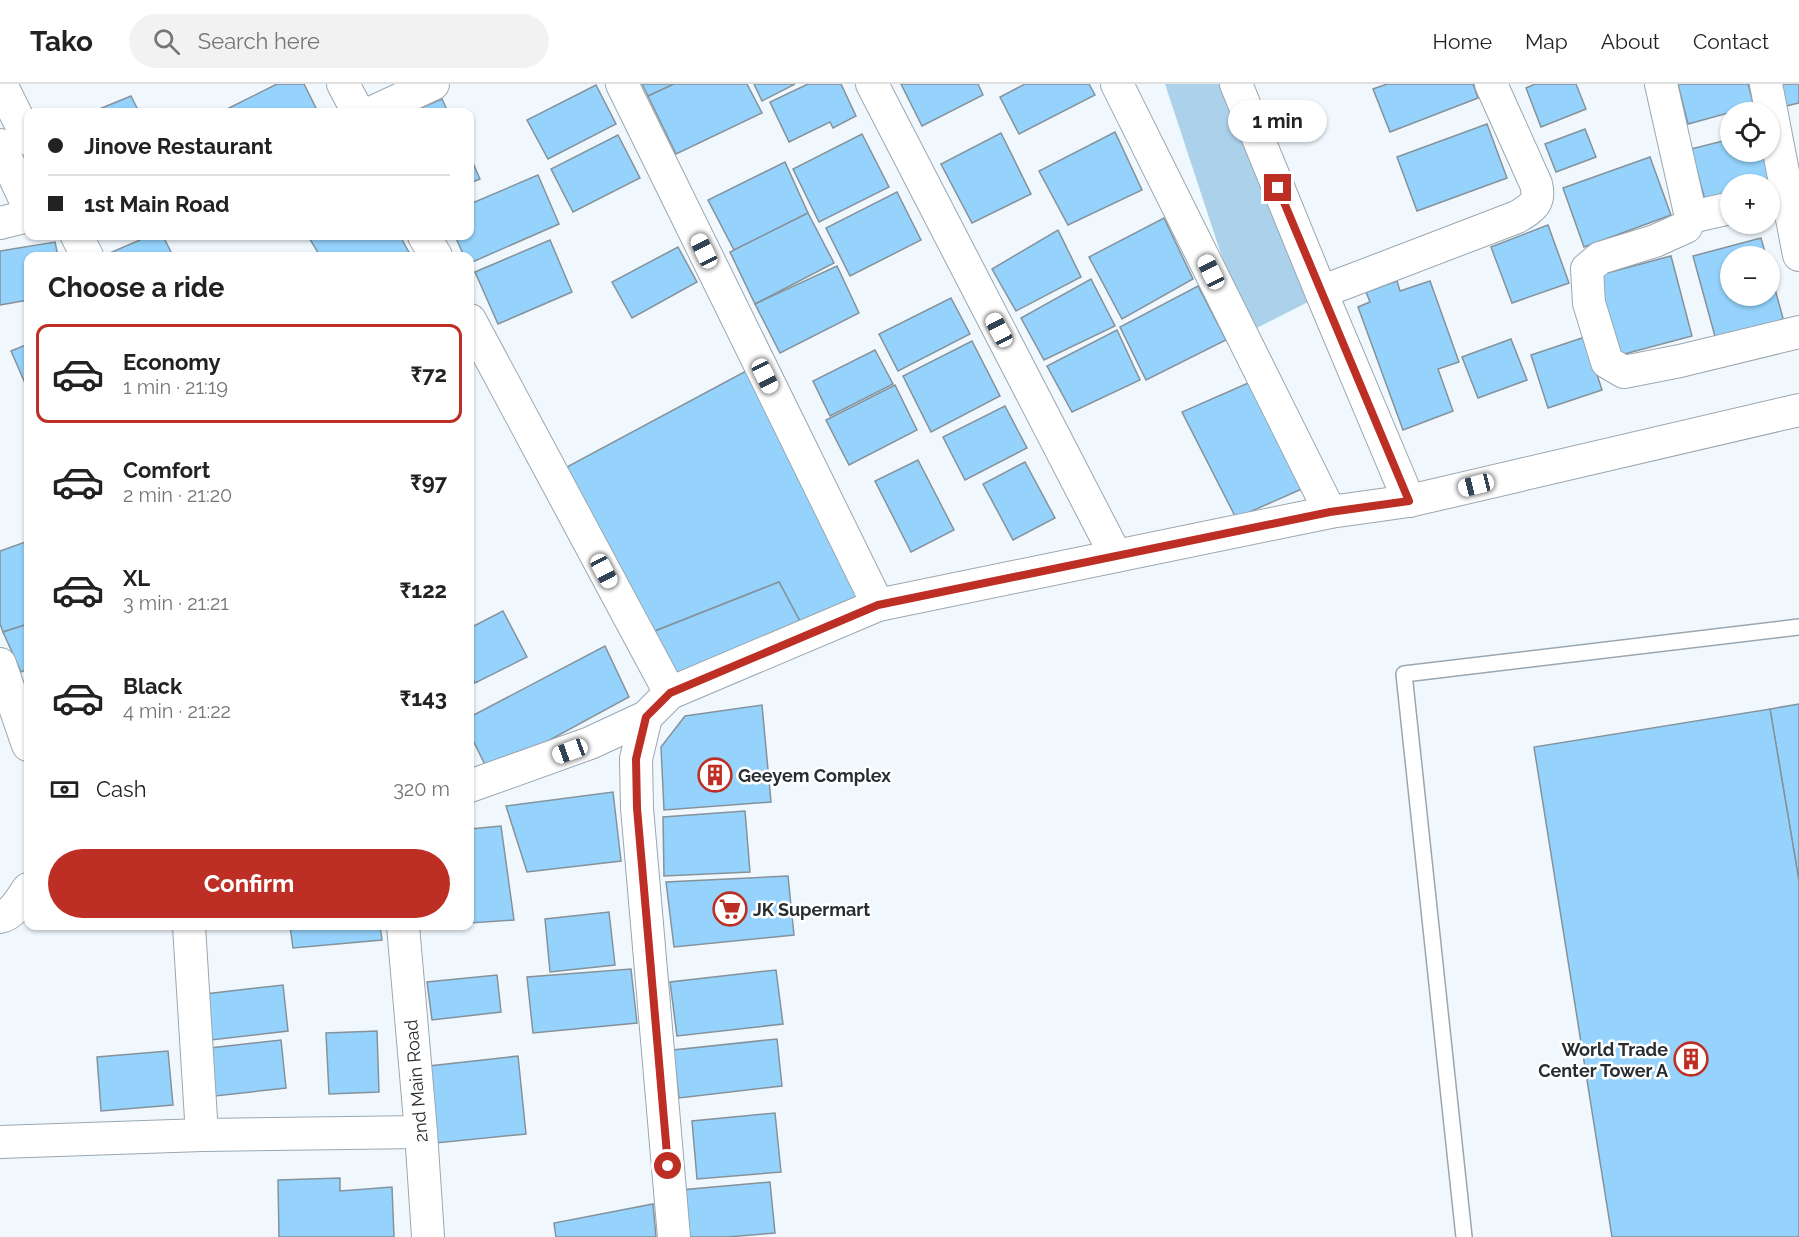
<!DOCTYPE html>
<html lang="en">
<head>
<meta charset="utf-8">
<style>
	body { margin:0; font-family:Raleway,sans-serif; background:#f2f2f2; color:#222; height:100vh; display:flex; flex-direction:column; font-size:22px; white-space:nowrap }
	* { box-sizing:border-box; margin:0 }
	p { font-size:20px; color:#767676 }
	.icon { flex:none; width:33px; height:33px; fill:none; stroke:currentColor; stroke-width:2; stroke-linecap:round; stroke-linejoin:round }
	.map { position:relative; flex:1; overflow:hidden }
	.details { position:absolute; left:24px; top:168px; width:450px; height:678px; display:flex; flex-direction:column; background:#fff; border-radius:12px; box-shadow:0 2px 4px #0004 }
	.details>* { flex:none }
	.top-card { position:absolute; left:24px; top:24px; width:450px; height:132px; border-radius:12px; box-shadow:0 2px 4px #0004; display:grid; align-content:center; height:132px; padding:0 24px; background:#fff }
	.fabs { position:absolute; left:1720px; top:18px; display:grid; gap:12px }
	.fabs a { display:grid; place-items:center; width:60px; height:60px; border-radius:50%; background:#fff; box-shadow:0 2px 4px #0004; font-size:30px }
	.end { position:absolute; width:27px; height:27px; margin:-14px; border:8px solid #bd2f25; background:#fff; box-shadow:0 0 0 3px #fff }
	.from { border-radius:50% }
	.bubble { position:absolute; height:42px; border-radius:21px; background:#fff; box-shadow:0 2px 4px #0004; font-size:20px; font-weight:700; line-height:42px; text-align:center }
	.car { position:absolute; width:18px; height:36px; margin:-18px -9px; border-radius:8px; box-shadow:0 0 4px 2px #0007; background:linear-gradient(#fff 24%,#345 0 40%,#fff 0 76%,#345 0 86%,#fff 0) }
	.top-card b { display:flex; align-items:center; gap:21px; height:57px; font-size:22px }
	.top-card b+b { border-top:2px solid #e0e0e0 }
	.top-card i { width:15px; height:15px; background:#222 }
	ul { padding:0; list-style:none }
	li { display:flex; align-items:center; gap:18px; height:99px; margin:0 12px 9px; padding:0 12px; border:3px solid transparent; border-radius:12px }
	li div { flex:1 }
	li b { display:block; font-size:22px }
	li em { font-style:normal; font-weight:700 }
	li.active { border-color:#bd2f25 }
	li>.icon { width:54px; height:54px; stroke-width:1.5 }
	h2 { padding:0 24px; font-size:27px; line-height:72px }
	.pay { display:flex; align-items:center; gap:15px; height:66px; padding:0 24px; font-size:22px }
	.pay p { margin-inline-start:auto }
	.primary-button { display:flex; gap:12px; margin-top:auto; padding:12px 24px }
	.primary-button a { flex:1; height:69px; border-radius:36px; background:#bd2f25; color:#fff; font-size:24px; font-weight:700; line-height:69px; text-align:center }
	header { display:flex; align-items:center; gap:36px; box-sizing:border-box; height:84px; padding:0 30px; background:#fff; border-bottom:2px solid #e0e0e0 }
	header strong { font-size:28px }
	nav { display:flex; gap:33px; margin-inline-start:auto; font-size:21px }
	.search { width:420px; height:54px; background:#f2f2f2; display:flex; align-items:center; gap:15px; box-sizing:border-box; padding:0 21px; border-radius:33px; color:#767676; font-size:22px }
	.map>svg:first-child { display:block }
	.green { fill:#acd1ea }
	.building { fill:#95d3fc; stroke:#85929b; stroke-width:1.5 }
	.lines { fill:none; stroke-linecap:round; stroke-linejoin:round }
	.lane-casing { stroke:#9aa7b1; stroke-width:18 }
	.street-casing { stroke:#9aa7b1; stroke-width:34 }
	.lane { stroke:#fff; stroke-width:15 }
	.street { stroke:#fff; stroke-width:32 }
	.route { stroke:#bd2f25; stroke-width:8 }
	.labels { text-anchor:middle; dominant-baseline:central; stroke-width:5; stroke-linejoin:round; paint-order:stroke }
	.poi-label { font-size:18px; font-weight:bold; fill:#282d31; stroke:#fff; text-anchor:start }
	.street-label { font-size:18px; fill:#282d31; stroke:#fff }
</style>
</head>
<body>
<header>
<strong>Tako</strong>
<div class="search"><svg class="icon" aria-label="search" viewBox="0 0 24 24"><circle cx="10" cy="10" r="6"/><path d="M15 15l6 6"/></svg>Search here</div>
<nav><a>Home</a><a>Map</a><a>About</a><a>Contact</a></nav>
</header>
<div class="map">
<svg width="1799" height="1153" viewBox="0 0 1799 1153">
	<rect width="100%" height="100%" fill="#f0f8fe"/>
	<!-- green -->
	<path class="green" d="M1165,0H1228L1314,215L1247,249Z"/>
	<!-- building -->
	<g class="building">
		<path d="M277,0H304L318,28H221Z"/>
		<path d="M642,0H674L648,12Z"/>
		<path d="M674,0H747L762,29L676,70L648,12Z"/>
		<path d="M754,0H795L762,17Z"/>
		<path d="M808,0H841L856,32L833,44L830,38L789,58L770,18Z"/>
		<path d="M901,0H978L983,11L922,42Z"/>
		<path d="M1025,0H1089L1095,11L1019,50L1000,13Z"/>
		<path d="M1387,0H1473L1478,14L1390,48L1373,5Z"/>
		<path d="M1535,0H1576L1586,25L1541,43L1526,4Z"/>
		<path d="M1678,0H1748L1754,22L1688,40Z"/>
		<path d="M1781,0H1799V19L1786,22Z"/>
		<path d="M596,1L616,40L548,75L527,36Z"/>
		<path d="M131,12L139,28H92Z"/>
		<path d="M442,15L448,28H411Z"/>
		<path d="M1487,40L1507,94L1417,127L1397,73Z"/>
		<path d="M1585,45L1596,73L1556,88L1545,60Z"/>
		<path d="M1115,48L1142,106L1068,141L1039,87Z"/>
		<path d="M1001,49L1031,110L972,139L941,80Z"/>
		<path d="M862,50L889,103L819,138L793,85Z"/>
		<path d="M618,51L640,94L573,128L551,85Z"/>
		<path d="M1731,55V68H1767L1775,97L1763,100H1731V109L1705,116L1691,65Z"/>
		<path d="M470,72L480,95L470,99Z"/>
		<path d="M1650,73L1671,131L1584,163L1563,104Z"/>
		<path d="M785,78L808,129L734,166L708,116Z"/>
		<path d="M538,91L559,140L470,179V172H464L455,152H470V120Z"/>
		<path d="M897,108L921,156L850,192L826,144Z"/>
		<path d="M808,129L834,179L755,220L730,168Z"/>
		<path d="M1164,134L1193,195L1122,235L1089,173Z"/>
		<path d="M1548,141L1569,199L1512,219L1491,163Z"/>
		<path d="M1058,146L1081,193L1016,227L992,185Z"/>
		<path d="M149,152H163L173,172H103Z"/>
		<path d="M308,152H400L411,172H320Z"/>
		<path d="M1761,154L1766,172H1731V212H1770V187L1784,238L1716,256L1693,172Z"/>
		<path d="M550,156L572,208L498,240L475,188Z"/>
		<path d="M55,158L58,172H28V216L0,221V167Z"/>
		<path d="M678,163L697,198L632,234L612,198Z"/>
		<path d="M1671,172L1692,252L1613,273L1592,193Z"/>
		<path d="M837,182L859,229L780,269L755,220Z"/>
		<path d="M1091,195L1115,242L1044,276L1021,234Z"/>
		<path d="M1397,197L1400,207L1430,197L1459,278L1438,285L1453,327L1403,346L1358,223L1370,218L1366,208Z"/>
		<path d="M1198,202L1226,256L1146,296L1120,243Z"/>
		<path d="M951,214L970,250L898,287L879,250Z"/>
		<path d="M1117,246L1140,296L1072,328L1047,282Z"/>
		<path d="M1585,253L1602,306L1548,324L1531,271Z"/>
		<path d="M1511,255L1527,296L1478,314L1462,273Z"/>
		<path d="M972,257L1000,312L931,348L903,292Z"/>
		<path d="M28,260V306L11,267Z"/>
		<path d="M875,266L893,300L830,332L813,297Z"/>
		<path d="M746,287L863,517L803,543L779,498L650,549L565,384Z"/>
		<path d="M1255,296L1304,404L1236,434L1182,328Z"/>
		<path d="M895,301L917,346L849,381L826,336Z"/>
		<path d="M1005,322L1027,364L965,396L943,353Z"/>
		<path d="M918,376L954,446L911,468L875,397Z"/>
		<path d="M1025,378L1055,434L1013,456L983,400Z"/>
		<path d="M28,457V540L3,548L0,540V467Z"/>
		<path d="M779,498L803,543L675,598L650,549Z"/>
		<path d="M503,527L527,573L475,599L470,587V544Z"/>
		<path d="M28,540V585L21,588L3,548Z"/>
		<path d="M605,562L629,613L489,689L470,650V633Z"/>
		<path d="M1799,620V797L1770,625Z"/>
		<path d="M762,621L771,718L664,726L661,663L685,632Z"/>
		<path d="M1770,625L1799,797V1153H1612L1534,663Z"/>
		<path d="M613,708L621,777L527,788L506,722Z"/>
		<path d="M745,727L750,788L664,792L663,733Z"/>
		<path d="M501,742L514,836L470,839V745Z"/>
		<path d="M788,792L794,851L674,863L666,798Z"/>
		<path d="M609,828L615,881L550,888L545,835Z"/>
		<path d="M290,842H380L382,856L293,864Z"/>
		<path d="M631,885L637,939L533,949L527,893Z"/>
		<path d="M776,886L783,940L677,952L670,898Z"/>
		<path d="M497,891L501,928L432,936L427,898Z"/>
		<path d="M283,901L288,947L211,956L205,910Z"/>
		<path d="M377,947L379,1008L329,1010L326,949Z"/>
		<path d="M777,955L782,1002L679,1014L673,966Z"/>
		<path d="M281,956L286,1004L215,1012L210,964Z"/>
		<path d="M168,967L173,1021L101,1027L97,973Z"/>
		<path d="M518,972L526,1050L436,1059L429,982Z"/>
		<path d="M775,1029L781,1088L697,1095L692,1037Z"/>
		<path d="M340,1094V1107L392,1103L394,1153H279L278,1096Z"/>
		<path d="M770,1098L775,1149L727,1153H685L680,1106Z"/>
		<path d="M653,1120L656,1153H556L554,1139Z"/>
	</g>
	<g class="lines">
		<defs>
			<path id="lane" d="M1464,1153L1404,590L1799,543"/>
			<g id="street">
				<path d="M1,0L28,55"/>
				<path d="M343,0L358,28"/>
				<path d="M622,0L878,521"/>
				<path d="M872,0L1116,472"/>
				<path d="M1117,0L1330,428"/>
				<path d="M1236,0L1321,208L1409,417"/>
				<path d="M1661,0L1691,133L1731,124"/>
				<path d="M1766,0L1799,171"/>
				<path d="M373,28L433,0"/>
				<path d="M0,61L28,122"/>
				<path d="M1691,133L1686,143L1655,157L1600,174L1587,185L1589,219L1607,278L1624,288L1680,277L1799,248"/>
				<path d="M0,139L28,132"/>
				<path d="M77,152L87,172"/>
				<path d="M424,152L436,172"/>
				<path d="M1321,208L1517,133C1532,124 1541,119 1536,100L1491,0"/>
				<path d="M470,236L670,609"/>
				<path d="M0,580L28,661"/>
				<path d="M646,633L636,675L637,724L674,1153"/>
				<path d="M470,702L590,659L646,633L670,609L878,521L1330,428L1409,417L1799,326"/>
				<path d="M0,833C13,831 21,815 28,805"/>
				<path d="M189,842L202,1051"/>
				<path d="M403,842L421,1048L428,1153"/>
				<path d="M0,1058L202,1051L421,1048"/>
			</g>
		</defs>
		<!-- lane casing -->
		<use href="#lane" class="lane-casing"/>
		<!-- street casing -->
		<use href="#street" class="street-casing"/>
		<!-- lane -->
		<use href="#lane" class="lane"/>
		<!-- street -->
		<use href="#street" class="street"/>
	</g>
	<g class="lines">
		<!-- route -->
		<path class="route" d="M668,1082L637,724L636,675L646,633L670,609L878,521L1330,428L1409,417L1278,104"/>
	</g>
	<!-- icons -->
	<defs>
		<symbol id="building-ring" viewBox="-11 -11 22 22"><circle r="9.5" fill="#fff" stroke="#bd2f25" stroke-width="1.5"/><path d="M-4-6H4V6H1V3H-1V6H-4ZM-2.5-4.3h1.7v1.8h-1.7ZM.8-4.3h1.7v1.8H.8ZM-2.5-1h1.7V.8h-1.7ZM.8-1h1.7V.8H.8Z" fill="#bd2f25"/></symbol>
		<symbol id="supermarket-ring" viewBox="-11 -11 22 22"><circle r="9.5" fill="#fff" stroke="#bd2f25" stroke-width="1.5"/><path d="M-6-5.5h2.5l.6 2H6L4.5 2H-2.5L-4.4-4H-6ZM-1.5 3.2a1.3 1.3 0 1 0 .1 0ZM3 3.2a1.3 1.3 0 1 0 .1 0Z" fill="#bd2f25"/></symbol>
	</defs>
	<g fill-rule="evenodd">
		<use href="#building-ring" x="696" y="672" width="38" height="38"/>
		<use href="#supermarket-ring" x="711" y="806" width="38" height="38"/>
		<use href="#building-ring" x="1672" y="956" width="38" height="38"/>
	</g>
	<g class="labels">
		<!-- poi labels -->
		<g class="poi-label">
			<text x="738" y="691">Geeyem Complex</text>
			<text x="753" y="825">JK Supermart</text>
			<text x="1668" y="965" text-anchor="end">World Trade<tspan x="1668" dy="21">Center Tower A</tspan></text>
		</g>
		<!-- street labels -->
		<g class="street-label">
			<text transform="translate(416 997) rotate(-95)">2nd Main Road</text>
		</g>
	</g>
</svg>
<div class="fabs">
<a><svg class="icon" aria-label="locate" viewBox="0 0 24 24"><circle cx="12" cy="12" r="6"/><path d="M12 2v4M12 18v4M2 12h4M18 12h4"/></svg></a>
<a>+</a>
<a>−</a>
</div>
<i class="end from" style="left:668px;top:1082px"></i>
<i class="end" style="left:1278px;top:104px"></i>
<div class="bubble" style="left:1228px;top:16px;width:99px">1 min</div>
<i class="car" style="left:704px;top:167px;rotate:334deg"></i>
<i class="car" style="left:1211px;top:188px;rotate:334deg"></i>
<i class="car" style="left:999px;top:246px;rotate:332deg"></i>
<i class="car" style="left:765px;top:292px;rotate:154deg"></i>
<i class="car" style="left:1476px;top:401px;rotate:256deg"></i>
<i class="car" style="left:604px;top:487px;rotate:152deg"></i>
<i class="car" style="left:570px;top:667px;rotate:250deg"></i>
<div class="top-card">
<b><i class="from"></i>Jinove Restaurant</b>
<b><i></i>1st Main Road</b>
</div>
<section class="details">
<h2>Choose a ride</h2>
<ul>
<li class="active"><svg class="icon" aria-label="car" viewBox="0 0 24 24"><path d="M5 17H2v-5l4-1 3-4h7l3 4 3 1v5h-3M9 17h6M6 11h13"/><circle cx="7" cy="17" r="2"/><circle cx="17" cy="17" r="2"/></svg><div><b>Economy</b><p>1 min · 21:19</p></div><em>₹72</em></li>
<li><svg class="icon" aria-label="car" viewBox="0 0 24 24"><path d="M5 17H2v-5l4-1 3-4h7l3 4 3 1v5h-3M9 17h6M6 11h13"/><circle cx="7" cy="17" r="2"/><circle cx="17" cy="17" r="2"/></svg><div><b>Comfort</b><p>2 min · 21:20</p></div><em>₹97</em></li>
<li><svg class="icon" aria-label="car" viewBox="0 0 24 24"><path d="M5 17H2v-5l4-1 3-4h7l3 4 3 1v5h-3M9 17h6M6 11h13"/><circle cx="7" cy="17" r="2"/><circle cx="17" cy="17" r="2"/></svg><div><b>XL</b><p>3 min · 21:21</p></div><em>₹122</em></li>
<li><svg class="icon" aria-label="car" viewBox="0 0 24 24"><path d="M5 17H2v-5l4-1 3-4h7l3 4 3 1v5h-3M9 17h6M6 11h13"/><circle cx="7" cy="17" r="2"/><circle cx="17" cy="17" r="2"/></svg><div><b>Black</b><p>4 min · 21:22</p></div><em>₹143</em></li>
</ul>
<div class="pay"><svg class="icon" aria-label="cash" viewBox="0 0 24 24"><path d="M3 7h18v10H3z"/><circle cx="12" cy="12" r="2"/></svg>Cash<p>320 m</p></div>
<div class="primary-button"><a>Confirm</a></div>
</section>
</div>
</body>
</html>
